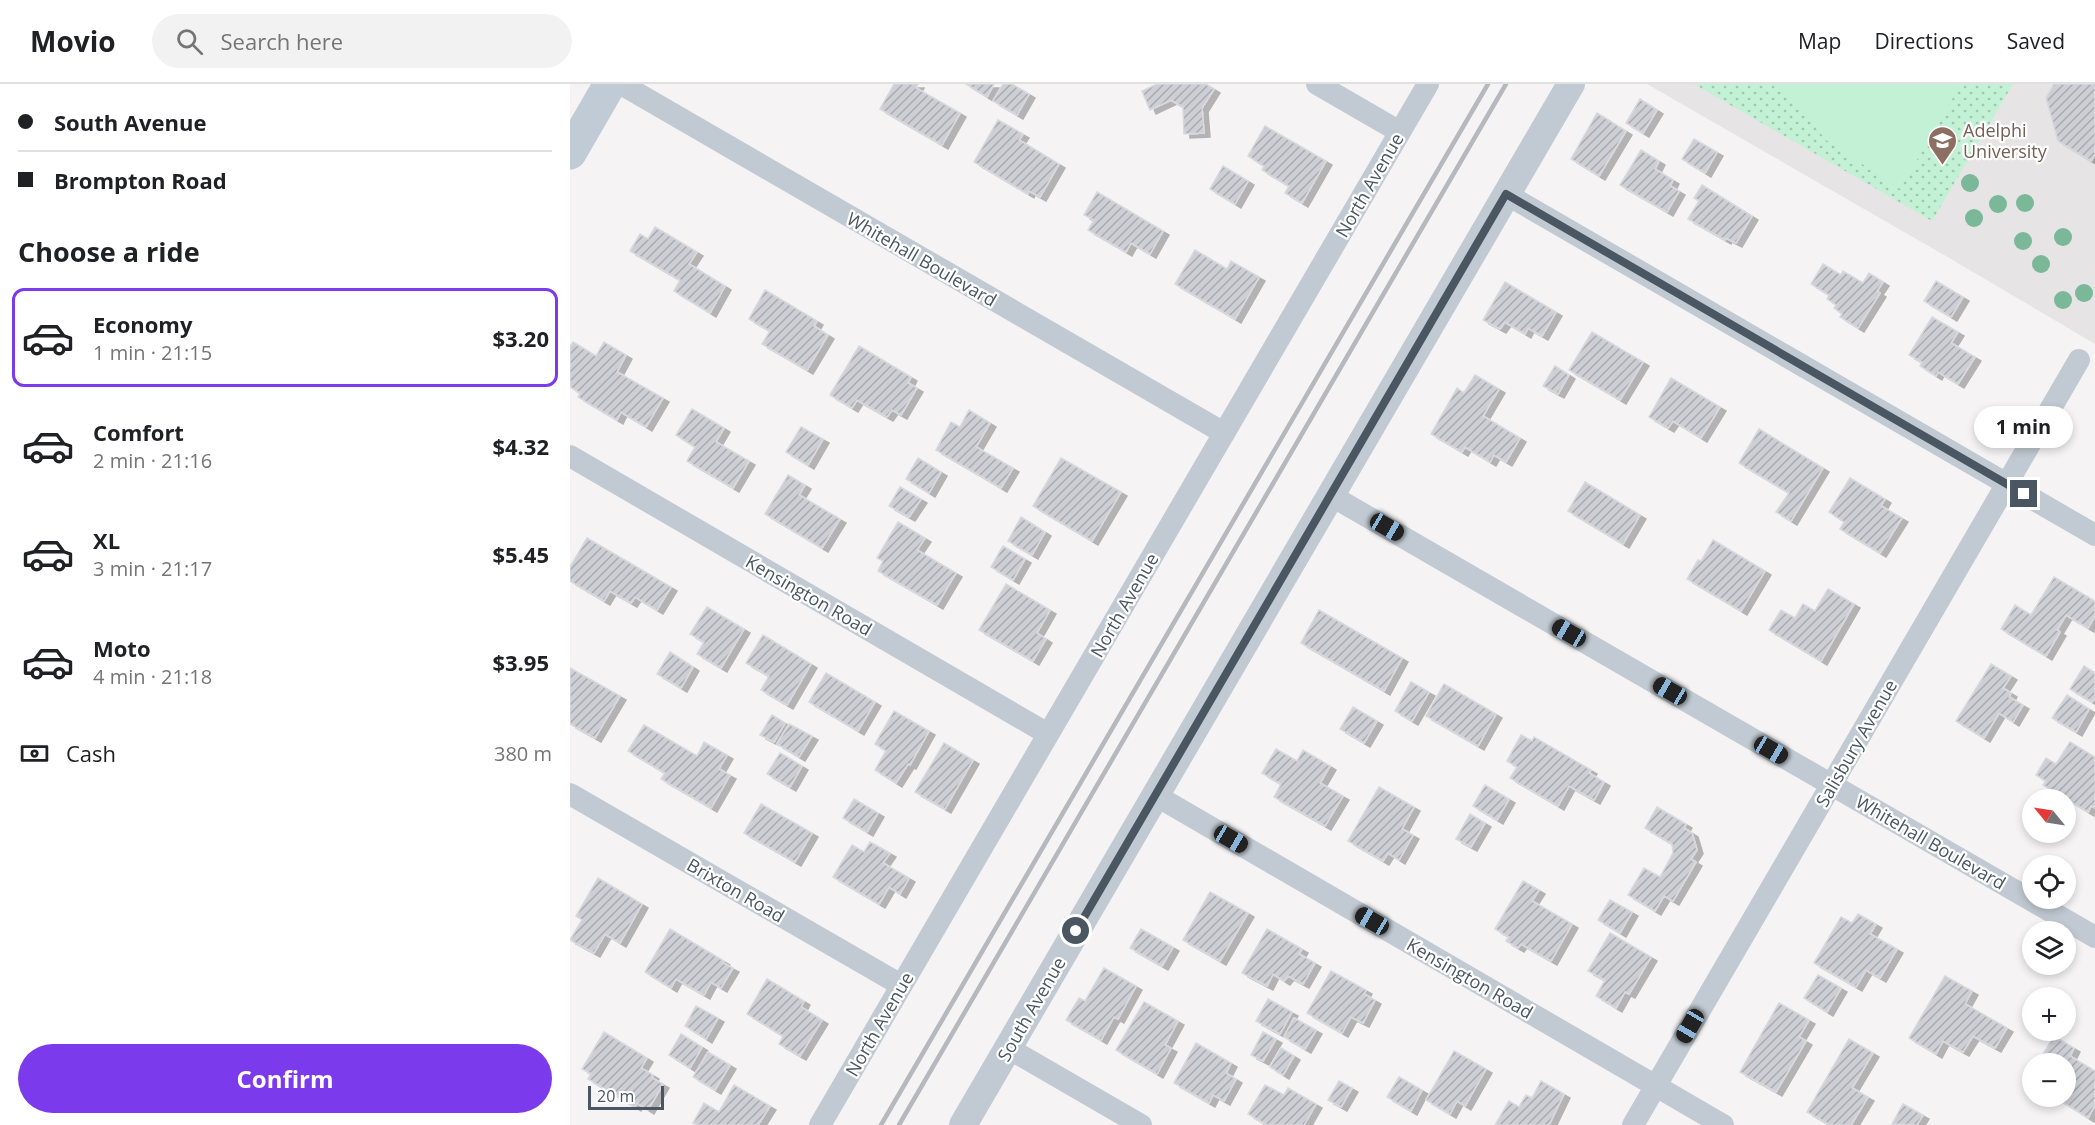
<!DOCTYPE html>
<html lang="en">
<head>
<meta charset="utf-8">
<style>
	body { margin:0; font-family:"Open Sans",sans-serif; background:#f2f2f2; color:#202124; height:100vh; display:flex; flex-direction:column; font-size:22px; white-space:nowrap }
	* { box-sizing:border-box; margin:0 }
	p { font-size:20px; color:#757577 }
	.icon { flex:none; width:33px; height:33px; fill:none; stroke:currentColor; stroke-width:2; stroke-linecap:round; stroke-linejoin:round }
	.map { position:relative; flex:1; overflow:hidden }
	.sheet { display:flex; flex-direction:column; background:#fff; width:570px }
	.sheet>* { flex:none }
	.hud { display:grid; align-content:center; height:132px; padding:0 18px; background:#fff }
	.needle { width:39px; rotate:300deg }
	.controls { position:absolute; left:1452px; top:705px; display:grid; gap:12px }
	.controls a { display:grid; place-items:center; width:54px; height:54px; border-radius:50%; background:#fff; box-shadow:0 3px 9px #0003; font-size:30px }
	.scale { position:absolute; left:18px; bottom:15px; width:76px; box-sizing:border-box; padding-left:6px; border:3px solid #4a5661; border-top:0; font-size:16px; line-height:21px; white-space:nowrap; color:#4a5661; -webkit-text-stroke:4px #fff; paint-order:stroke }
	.end { position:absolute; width:27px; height:27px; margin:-14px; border:8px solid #4a5661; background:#fff; box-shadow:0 0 0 3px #fff }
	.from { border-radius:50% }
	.bubble { position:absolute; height:42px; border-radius:21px; background:#fff; box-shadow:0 3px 9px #0003; font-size:20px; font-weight:700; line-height:42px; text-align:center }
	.car { position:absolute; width:18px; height:36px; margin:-18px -9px; border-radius:8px; box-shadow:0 0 4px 2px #0007; background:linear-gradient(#222 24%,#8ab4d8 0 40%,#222 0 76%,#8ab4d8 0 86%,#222 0) }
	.hud b { display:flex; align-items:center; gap:21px; height:57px; font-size:22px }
	.hud b+b { border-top:2px solid #e0e0e0 }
	.hud i { width:15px; height:15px; background:#202124 }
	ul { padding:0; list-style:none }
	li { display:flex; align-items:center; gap:18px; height:99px; margin:0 12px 9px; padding:0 6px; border:3px solid transparent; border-radius:12px }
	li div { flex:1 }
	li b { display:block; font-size:22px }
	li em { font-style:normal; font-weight:700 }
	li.on { border-color:#7c3aed }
	li>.icon { width:54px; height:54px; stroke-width:1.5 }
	h2 { padding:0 18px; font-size:27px; line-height:72px }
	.pay { display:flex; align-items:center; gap:15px; height:66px; padding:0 18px; font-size:22px }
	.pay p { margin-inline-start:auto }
	.button { display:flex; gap:12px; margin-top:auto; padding:12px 18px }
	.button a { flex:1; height:69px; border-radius:36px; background:#7c3aed; color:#fff; font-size:24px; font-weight:700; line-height:69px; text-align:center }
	header { display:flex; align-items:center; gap:36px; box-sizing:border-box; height:84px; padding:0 30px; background:#fff; border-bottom:2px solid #e0e0e0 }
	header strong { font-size:28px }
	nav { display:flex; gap:33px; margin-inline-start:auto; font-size:21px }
	.search { width:420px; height:54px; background:#f2f2f2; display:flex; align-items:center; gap:15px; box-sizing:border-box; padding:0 21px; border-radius:33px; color:#757577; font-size:22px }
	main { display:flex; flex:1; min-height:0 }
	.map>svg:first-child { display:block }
	.education { fill:#e6e4e5 }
	.grass { fill:url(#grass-dots) }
	.green { fill:#c3f1d5 }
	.building { fill:url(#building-hatch); stroke:#d7d9de; stroke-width:1.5; filter:url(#shadow) }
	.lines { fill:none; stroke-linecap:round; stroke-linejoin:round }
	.minor { stroke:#c1cad2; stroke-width:22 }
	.tertiary { stroke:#c1cad2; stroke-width:28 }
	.secondary { stroke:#c1cbd6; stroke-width:33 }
	.rail { stroke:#b5b8bd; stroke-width:4.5 }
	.tree { fill:#7bb799 }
	.route { stroke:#4a5661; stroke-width:8 }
	.labels { text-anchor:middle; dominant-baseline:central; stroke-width:4.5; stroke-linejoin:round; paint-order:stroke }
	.education-label { font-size:18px; fill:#785e54; stroke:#fff; text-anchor:start }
	.street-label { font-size:18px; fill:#4a5661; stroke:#fff }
</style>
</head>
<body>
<header>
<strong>Movio</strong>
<div class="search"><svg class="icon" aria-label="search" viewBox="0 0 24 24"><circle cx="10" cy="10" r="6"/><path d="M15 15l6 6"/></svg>Search here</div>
<nav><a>Map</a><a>Directions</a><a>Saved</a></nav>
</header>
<main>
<section class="sheet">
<div class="hud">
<b><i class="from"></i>South Avenue</b>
<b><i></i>Brompton Road</b>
</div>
<h2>Choose a ride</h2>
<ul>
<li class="on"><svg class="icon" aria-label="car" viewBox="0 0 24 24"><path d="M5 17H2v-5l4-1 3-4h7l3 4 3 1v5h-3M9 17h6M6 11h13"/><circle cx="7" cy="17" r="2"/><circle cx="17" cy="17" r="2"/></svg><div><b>Economy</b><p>1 min · 21:15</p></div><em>$3.20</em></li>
<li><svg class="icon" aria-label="car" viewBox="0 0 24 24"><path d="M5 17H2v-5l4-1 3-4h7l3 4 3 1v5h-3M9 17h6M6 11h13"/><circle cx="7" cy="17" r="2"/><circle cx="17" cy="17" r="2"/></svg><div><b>Comfort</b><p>2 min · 21:16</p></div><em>$4.32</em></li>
<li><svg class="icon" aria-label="car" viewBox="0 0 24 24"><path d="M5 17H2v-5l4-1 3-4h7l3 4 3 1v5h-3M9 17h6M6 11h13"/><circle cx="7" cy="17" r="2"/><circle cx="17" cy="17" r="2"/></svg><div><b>XL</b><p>3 min · 21:17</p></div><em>$5.45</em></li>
<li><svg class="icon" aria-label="car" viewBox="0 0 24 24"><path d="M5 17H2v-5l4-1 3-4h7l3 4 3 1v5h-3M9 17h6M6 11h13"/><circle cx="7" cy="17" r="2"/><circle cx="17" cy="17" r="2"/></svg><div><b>Moto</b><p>4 min · 21:18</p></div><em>$3.95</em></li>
</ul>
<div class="pay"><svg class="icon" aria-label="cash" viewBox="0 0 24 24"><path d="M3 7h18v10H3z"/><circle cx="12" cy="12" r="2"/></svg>Cash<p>380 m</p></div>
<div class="button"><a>Confirm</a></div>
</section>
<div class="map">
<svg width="1525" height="1041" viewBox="0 0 1525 1041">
	<defs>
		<pattern id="grass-dots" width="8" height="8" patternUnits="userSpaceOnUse" patternTransform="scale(1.5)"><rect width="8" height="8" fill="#c3f1d5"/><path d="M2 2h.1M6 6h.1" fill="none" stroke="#a0c6b0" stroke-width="1.8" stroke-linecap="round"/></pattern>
		<pattern id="building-hatch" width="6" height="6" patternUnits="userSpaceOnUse" patternTransform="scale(1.5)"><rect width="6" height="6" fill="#cdcfd5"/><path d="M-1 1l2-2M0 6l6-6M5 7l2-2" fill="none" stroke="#a8abb0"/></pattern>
		<filter id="shadow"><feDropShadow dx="6" dy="4" stdDeviation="0" flood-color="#0004"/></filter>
	</defs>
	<rect width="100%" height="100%" fill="#f5f3f3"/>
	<!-- education -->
	<path class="education" d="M1077,0H1525V260L1381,175Z"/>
	<!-- grass -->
	<path class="grass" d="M1124,0H1443L1362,137Z"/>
	<!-- green -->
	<path class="green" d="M1210,0H1391L1330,105L1256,56Z"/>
	<!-- building -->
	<g class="building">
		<path d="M324,0H348L346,4L390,29L372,61L310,25Z"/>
		<path d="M396,0H424L417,13Z"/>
		<path d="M433,0H442L459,10L447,31L423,17Z"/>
		<path d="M587,0H636L644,5L632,24L634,49L614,50L613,23L601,16L580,26L572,7Z"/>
		<path d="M1484,0H1525V71L1521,77L1488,57L1476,14Z"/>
		<path d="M1070,15L1087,26L1073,49L1056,39Z"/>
		<path d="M1027,29L1056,47L1029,92L1001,75Z"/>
		<path d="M428,36L453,50L449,56L489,80L470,113L459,107L458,110L404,78Z"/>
		<path d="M695,42L756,77L732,119L715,109L719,102L692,86L694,82L678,72Z"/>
		<path d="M1124,55L1147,68L1135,89L1112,75Z"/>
		<path d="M1071,66L1089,77L1085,85L1103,96L1100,102L1109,107L1097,128L1050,101Z"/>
		<path d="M653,82L678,97L665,120L640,105Z"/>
		<path d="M1132,101L1182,132L1166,159L1156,154L1155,156L1118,135L1129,117L1124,114Z"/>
		<path d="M527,108L593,147L580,170L561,159L556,168L518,146L524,136L514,131Z"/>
		<path d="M85,143L127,168L119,180L155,202L140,229L104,207L110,196L60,167L70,150L78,155Z"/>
		<path d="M625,166L657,185L661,177L689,193L665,235L605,200Z"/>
		<path d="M1253,180L1271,191L1273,187L1293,199L1299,189L1313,198L1307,207L1310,209L1288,244L1270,233L1272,230L1264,224L1266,221L1257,215L1259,211L1241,200Z"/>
		<path d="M1366,197L1393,213L1381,233L1354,217Z"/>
		<path d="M935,198L986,228L972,252L958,244L955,250L935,238L930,245L913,236Z"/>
		<path d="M195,206L247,237L244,242L258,251L237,286L192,260L200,247L179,235Z"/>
		<path d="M1362,233L1388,248L1381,259L1405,273L1388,300L1368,288L1366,292L1350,282L1352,278L1339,271Z"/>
		<path d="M1022,248L1073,278L1050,316L999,286Z"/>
		<path d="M3,258L26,272L34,258L56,271L47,288L93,314L76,343L51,328L47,336L8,313L10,309L0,303V263Z"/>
		<path d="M289,262L341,293L338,299L347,304L331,331L322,326L317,333L287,316L282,324L260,311Z"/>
		<path d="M985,282L999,291L988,310L973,302Z"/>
		<path d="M905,291L929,305L913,332L950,354L936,378L924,371L920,378L895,363L892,368L861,350L887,304L894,309Z"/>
		<path d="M1101,294L1150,323L1131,354L1103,337L1098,344L1079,333Z"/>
		<path d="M122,325L154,344L146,358L179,377L163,404L117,377L125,363L106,351Z"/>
		<path d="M399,326L420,339L406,363L443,384L431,404L366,366L381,338L390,343Z"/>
		<path d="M231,343L253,355L238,381L216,368Z"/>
		<path d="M1189,345L1253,384L1221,437L1206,428L1219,409L1169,379Z"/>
		<path d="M348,374L371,388L359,409L336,395Z"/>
		<path d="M491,374L551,408L522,457L463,422Z"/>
		<path d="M218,391L235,401L229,411L270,435L252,464L195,430Z"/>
		<path d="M1280,394L1315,415L1311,422L1332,434L1310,469L1270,445L1274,438L1259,428Z"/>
		<path d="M1015,398L1070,431L1053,460L998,427Z"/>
		<path d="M330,403L351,415L339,433L319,422Z"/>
		<path d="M451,433L475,448L462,471L438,457Z"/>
		<path d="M328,438L355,454L347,466L386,489L367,521L308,487L313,477L307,474Z"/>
		<path d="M17,454L101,503L87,526L65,513L61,519L40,507L34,517L0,497V483Z"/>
		<path d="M1143,456L1195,487L1171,527L1117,495L1128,476L1131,477Z"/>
		<path d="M433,462L455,475L443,496L421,483Z"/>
		<path d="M1484,493L1525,517V532L1518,544L1496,531L1487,546L1490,548L1476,572L1431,545L1445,521L1461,531Z"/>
		<path d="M436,500L480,526L467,549L476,555L463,577L409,546Z"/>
		<path d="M1258,505L1284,520L1251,577L1199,546L1211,526L1225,534L1233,520L1245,527Z"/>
		<path d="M137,523L174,545L151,584L127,570L134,558L120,550Z"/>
		<path d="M749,526L832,574L814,607L731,559Z"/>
		<path d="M193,551L241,580L217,621L191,606L199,592L176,579Z"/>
		<path d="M100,568L123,583L111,604L87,590Z"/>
		<path d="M1421,580L1441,592L1433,604L1441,609L1439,613L1453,621L1443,638L1429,629L1414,654L1386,637Z"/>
		<path d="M1514,582L1525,589V614L1522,618L1500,605Z"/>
		<path d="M0,584L50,612L25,654L0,640Z"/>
		<path d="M256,589L305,618L288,647L239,618Z"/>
		<path d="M841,598L859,608L842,637L825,627Z"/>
		<path d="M874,600L926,630L908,662L856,632Z"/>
		<path d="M1497,611L1519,625L1506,648L1482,634Z"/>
		<path d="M783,623L807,637L794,659L770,645Z"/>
		<path d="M324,627L359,647L340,681L338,680L326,699L305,686L316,667L305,660Z"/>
		<path d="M202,631L215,639L204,658L190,651Z"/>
		<path d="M219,640L242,652L229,673L207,660Z"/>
		<path d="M74,641L127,672L134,658L157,671L149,685L160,691L141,724L91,695L95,689L58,667Z"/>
		<path d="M951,651L962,657L964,653L1021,686L1019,689L1034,698L1024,716L999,702L988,722L940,694L947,683L937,677Z"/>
		<path d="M1500,658L1525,673V724L1521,722L1518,728L1473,701L1476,697L1466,691L1476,674L1486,680Z"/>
		<path d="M374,659L403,676L375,725L345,708Z"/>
		<path d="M706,665L727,677L733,666L760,682L750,699L773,712L755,742L704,713L711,700L692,689Z"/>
		<path d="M210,669L232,682L220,703L197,690Z"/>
		<path d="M915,701L939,715L927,736L903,722Z"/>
		<path d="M809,703L844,723L832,745L843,751L829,776L818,769L813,777L778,757Z"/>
		<path d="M284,715L308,729L297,748L273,734Z"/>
		<path d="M191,720L242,749L225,778L174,749Z"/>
		<path d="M1087,723L1116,740L1114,744L1122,749L1127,766L1121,775L1126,778L1103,817L1094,812L1085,827L1058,811L1074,784L1090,793L1103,769L1102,760L1075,744Z"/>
		<path d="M900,730L915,739L901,763L886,755Z"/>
		<path d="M300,758L320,769L313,779L339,794L330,810L319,803L309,820L263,793L282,761L294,768Z"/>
		<path d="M28,794L72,820L50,859L35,850L24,869L0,856L12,836L6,832Z"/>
		<path d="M953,797L969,806L962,817L1002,840L981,877L951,860L948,864L936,857L939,853L925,845Z"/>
		<path d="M640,808L678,829L650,877L613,856Z"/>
		<path d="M1040,816L1062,828L1050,849L1028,836Z"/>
		<path d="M1288,830L1306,840L1300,850L1327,865L1310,894L1296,886L1286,903L1244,879L1271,833L1282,839Z"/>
		<path d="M100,845L154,877L153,879L163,884L151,904L141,898L134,911L106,895L101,904L75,888Z"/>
		<path d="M571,845L603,863L592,882L560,864Z"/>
		<path d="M697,845L732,865L729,870L745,879L733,900L718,892L714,897L703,890L697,902L672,889Z"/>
		<path d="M1040,849L1081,873L1059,910L1055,908L1046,924L1026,912L1035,896L1018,887Z"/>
		<path d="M534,884L566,902L548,935L544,933L531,956L496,936L509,914L515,917Z"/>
		<path d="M761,887L796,906L794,910L805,916L793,939L781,933L772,949L737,929Z"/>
		<path d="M1248,891L1271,904L1257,928L1234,914Z"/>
		<path d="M1375,892L1402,907L1395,920L1437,944L1425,964L1403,952L1393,968L1373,957L1366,970L1339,954Z"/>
		<path d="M197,895L234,917L231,923L252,936L230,972L209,960L213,952L177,930Z"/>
		<path d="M698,915L722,928L710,950L686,937Z"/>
		<path d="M574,918L608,937L595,961L601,964L587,990L546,966Z"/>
		<path d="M1209,919L1239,936L1229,953L1236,957L1206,1008L1170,988Z"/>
		<path d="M126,922L148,934L136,955L115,942Z"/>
		<path d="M724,934L746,946L735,965L714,953Z"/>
		<path d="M34,948L77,974L71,984L83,991L82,994L93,1000L78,1026L67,1019L65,1023L18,995L21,990L12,985Z"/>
		<path d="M693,948L706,955L693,977L681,971Z"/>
		<path d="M111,950L132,963L120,984L99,971Z"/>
		<path d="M1484,952L1504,964L1500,972L1525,987V1021L1518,1034L1483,1012H1496V980H1467Z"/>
		<path d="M1279,955L1303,969L1282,1004L1298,1013L1281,1041H1260L1237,1028Z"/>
		<path d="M626,959L661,979L656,989L666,995L654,1017L643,1011L639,1019L604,999Z"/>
		<path d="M711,964L724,972L713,991L700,983Z"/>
		<path d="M884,967L916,985L895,1022L887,1017L880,1030L856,1016Z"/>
		<path d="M138,968L160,981L145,1006L123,993Z"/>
		<path d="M829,993L852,1006L841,1027L817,1013Z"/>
		<path d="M769,997L782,1004L771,1023L758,1016Z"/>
		<path d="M971,997L994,1010L979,1041H925L939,1017L949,1023L956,1011L962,1014Z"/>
		<path d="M164,1001L200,1022L188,1041H127L123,1039L134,1019L149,1028Z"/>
		<path d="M695,1001L714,1011L718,1004L746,1020L734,1041H697L678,1030Z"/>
		<path d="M1333,1020L1353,1031L1347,1041L1322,1040Z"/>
	</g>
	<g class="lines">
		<!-- minor -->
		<g class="minor">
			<path d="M51,0L654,349"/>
			<path d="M747,0L830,48"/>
			<path d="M936,110L1525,451"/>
			<path d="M0,372L478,650"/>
			<path d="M760,411L1525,853"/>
			<path d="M0,710L331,901"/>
			<path d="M585,711L1153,1041"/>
			<path d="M438,964L571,1041"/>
			<path d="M250,1041L858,0"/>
			<path d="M1063,1041L1509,276"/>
		</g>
		<!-- tertiary -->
		<path class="tertiary" d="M393,1041L1001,0"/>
		<!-- secondary -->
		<path class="secondary" d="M0,69L40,0"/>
		<!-- rail -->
		<g class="rail">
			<path d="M311,1041L918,0"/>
			<path d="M329,1041L936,0"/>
		</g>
	</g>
	<!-- trees -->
	<g class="tree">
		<circle cx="1400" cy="99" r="9"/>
		<circle cx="1455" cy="119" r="9"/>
		<circle cx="1428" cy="120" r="9"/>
		<circle cx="1404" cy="134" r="9"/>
		<circle cx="1493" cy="153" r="9"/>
		<circle cx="1453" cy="157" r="9"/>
		<circle cx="1471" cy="180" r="9"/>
		<circle cx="1514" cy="209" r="9"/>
		<circle cx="1493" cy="216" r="9"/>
	</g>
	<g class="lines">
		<!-- route -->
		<path class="route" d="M506,847L936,110L1454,410"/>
	</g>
	<!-- icons -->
	<defs>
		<symbol id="university-pin" viewBox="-11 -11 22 30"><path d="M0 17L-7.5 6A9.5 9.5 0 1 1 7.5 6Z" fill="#8d6e63" stroke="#fff"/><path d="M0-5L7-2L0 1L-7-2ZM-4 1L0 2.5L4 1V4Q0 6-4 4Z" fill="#fff"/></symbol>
	</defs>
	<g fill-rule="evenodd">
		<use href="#university-pin" x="1356" y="40" width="33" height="45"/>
	</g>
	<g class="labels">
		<!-- education labels -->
		<g class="education-label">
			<text x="1393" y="46">Adelphi<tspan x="1393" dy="21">University</tspan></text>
		</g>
		<!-- street labels -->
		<g class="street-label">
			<text transform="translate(799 101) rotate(-60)">North Avenue</text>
			<text transform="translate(352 175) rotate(30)">Whitehall Boulevard</text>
			<text transform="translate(239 511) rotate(30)">Kensington Road</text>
			<text transform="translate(554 521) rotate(-60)">North Avenue</text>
			<text transform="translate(1286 659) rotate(-60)">Salisbury Avenue</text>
			<text transform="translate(1361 758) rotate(30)">Whitehall Boulevard</text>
			<text transform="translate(166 806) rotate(30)">Brixton Road</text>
			<text transform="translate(900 894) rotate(30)">Kensington Road</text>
			<text transform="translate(461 925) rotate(-60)">South Avenue</text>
			<text transform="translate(309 940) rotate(-60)">North Avenue</text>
		</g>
	</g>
</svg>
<div class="controls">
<a><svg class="needle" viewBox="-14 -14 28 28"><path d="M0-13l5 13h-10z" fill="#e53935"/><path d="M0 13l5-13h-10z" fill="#757577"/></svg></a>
<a><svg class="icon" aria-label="locate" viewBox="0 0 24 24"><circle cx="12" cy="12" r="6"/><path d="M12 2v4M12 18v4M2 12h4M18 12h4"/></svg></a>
<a><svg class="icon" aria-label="layers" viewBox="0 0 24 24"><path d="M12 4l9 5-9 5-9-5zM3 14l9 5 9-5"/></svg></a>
<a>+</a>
<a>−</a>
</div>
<div class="scale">20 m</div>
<i class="end from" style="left:506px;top:847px"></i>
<i class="end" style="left:1454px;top:410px"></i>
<div class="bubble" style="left:1404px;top:322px;width:99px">1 min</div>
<i class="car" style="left:817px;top:443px;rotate:120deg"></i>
<i class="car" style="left:999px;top:549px;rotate:300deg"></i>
<i class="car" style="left:1100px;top:607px;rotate:300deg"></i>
<i class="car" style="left:1201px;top:666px;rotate:120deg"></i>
<i class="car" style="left:661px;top:755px;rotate:120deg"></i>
<i class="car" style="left:802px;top:837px;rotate:300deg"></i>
<i class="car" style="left:1120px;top:942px;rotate:210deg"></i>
</div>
</main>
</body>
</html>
